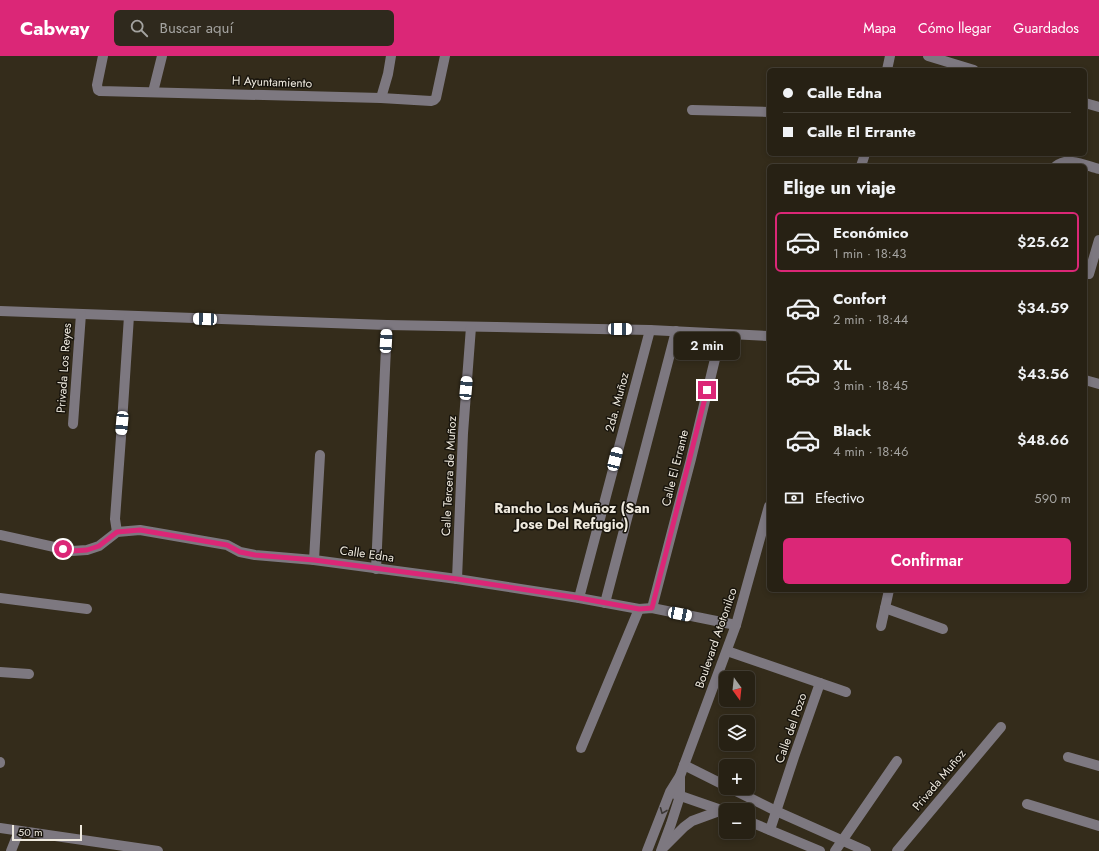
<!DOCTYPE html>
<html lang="es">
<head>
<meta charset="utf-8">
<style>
	body { margin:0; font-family:Jost,sans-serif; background:#2f291d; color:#f1f3f6; height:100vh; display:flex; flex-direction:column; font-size:15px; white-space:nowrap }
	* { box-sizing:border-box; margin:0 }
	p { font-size:13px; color:#a4a3a0 }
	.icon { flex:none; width:22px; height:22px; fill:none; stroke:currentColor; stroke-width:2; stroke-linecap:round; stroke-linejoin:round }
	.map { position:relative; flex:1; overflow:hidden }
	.details { position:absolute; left:767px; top:108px; width:320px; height:428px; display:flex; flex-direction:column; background:#272114; border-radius:6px; box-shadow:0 2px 6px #0003,0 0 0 1px #433e34 }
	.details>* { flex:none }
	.hud { position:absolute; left:767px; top:12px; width:320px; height:88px; border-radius:6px; box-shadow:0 2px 6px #0003,0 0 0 1px #433e34; display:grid; align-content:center; height:88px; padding:0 16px; background:#272114 }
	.needle { width:26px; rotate:165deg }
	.tools { position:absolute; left:719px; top:615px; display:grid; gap:8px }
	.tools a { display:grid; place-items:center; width:36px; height:36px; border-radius:6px; background:#272114; box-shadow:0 2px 6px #0003,0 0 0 1px #433e34; font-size:20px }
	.scale { position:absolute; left:12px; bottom:10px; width:70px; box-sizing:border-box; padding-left:4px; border:2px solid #efeadf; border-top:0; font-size:11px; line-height:14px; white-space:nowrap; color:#efeadf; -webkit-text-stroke:3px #19150d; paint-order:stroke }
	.end { position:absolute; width:18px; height:18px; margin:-9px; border:5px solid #db2777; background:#fff; box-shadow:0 0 0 2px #fff }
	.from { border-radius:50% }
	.bubble { position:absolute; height:28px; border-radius:6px; background:#272114; box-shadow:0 2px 6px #0003,0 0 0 1px #433e34; font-size:13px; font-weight:600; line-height:28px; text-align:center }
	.car { position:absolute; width:12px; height:24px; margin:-12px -6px; border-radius:5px; box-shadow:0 0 3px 1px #0007; background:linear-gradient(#fff 24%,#345 0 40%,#fff 0 76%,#345 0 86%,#fff 0) }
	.hud b { display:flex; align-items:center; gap:14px; height:38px; font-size:15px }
	.hud b+b { border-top:1px solid #433e34 }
	.hud i { width:10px; height:10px; background:#f1f3f6 }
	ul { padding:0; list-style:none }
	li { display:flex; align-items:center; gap:12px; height:60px; margin:0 8px 6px; padding:0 8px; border:2px solid transparent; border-radius:6px }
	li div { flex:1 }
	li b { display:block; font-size:15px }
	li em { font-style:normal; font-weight:600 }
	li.on { border-color:#db2777 }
	li>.icon { width:36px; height:36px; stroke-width:1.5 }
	h2 { padding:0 16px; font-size:18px; line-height:48px }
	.pay { display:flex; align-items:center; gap:10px; height:44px; padding:0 16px; font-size:15px }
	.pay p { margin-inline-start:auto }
	.action { display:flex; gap:8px; margin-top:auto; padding:8px 16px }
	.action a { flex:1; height:46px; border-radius:6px; background:#db2777; color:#fff; font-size:16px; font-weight:600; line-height:46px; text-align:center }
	header { display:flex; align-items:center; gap:24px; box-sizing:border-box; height:56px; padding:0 20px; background:#db2777; color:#fff }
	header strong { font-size:19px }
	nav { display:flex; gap:22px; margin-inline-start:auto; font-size:14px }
	.search { width:280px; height:36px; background:#2f291d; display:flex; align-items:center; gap:10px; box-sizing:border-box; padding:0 14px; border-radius:6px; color:#a4a3a0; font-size:15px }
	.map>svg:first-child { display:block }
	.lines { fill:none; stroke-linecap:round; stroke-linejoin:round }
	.minor { stroke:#7d7880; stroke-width:10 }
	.oneway { stroke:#3c3835 }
	.route { stroke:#db2777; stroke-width:5 }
	.labels { text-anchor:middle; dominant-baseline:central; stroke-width:3; stroke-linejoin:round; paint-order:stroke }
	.street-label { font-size:12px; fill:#efeadf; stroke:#19150d }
	.quarter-label { font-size:14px; font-weight:bold; fill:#efeadf; stroke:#19150d }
</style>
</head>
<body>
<header>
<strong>Cabway</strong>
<div class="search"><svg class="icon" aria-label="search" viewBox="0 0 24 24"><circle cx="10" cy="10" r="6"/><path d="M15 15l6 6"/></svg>Buscar aquí</div>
<nav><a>Mapa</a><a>Cómo llegar</a><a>Guardados</a></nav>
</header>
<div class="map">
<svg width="1099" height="795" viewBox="0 0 1099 795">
	<rect width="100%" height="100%" fill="#342c1b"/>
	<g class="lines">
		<!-- minor -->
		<g class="minor">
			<path d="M103,0L97,29L98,34L100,35L381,42L431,45L434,44L436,42L445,0"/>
			<path d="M928,0L974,14"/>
			<path d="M887,14L890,0"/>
			<path d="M153,36L162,0"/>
			<path d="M381,42L388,18L391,0"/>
			<path d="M1085,47L1099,51"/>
			<path d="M692,54L769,56"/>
			<path d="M861,110L865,98"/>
			<path d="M1056,110C1067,100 1087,110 1099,113"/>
			<path d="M1089,218L1099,184"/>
			<path d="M0,255L387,269L650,274L769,280"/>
			<path d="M1085,324L1099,328"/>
			<path d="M73,368L81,258"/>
			<path d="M117,476L115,463L122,367L129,260"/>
			<path d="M0,479L72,495L87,494L99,490L117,476L140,474L227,489L240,496L255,499L314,504L457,523L579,542L639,553L652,552L736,569"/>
			<path d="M314,504L320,399"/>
			<path d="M376,513L387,269"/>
			<path d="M457,523L463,377L471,271"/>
			<path d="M0,542L87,553"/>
			<path d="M579,542L650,274"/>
			<path d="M605,547L676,275"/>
			<path d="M652,552L691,403L721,278"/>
			<path d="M885,552L943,573"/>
			<path d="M881,570L889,534"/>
			<path d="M727,595L846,636"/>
			<path d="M0,616L29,618"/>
			<path d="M581,692L639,553"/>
			<path d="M1068,701L1099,710"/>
			<path d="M0,707V706"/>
			<path d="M684,709L726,730"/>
			<path d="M730,732L776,755L866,795"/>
			<path d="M675,738L724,755"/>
			<path d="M1027,748L1099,770"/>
			<path d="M748,765L820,795"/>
			<path d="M0,772L158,795"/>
			<path d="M770,774L794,701L820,627"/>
			<path d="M664,791L684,771L692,765L722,754"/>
			<path d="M11,795L19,775"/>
			<path d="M647,795L670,736L680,720L736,569L769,450"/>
			<path d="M661,795L671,768L680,740V720"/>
			<path d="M835,795L897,705"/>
			<path d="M897,795L1001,671"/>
		</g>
	</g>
	<!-- one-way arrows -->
	<defs><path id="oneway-chevron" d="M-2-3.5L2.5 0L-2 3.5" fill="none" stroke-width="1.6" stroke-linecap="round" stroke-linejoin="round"/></defs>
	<use class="oneway" href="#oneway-chevron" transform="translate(663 755) rotate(112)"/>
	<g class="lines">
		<!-- route -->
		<path class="route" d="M63,493L72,495L87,494L99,490L117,476L140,474L227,489L240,496L255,499L314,504L457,523L579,542L639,553L652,552L707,334"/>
	</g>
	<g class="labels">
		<!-- street labels -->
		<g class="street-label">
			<text transform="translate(272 26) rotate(2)">H Ayuntamiento</text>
			<text transform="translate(64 312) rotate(-86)">Privada Los Reyes</text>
			<text transform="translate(617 346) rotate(-75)">2da. Muñoz</text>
			<text transform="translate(675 412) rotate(-76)">Calle El Errante</text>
			<text transform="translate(449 420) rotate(-87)">Calle Tercera de Muñoz</text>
			<text transform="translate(367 498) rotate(8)">Calle Edna</text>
			<text transform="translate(716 582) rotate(-71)">Boulevard Atotonilco</text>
			<text transform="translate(791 672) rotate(-71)">Calle del Pozo</text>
			<text transform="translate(939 724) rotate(-50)">Privada Muñoz</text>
		</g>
		<!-- quarter labels -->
		<g class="quarter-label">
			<text x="572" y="452">Rancho Los Muñoz (San<tspan x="572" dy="16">Jose Del Refugio)</tspan></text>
		</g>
	</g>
</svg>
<div class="tools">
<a><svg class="needle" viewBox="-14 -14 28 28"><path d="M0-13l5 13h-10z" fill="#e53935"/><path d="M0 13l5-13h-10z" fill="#a4a3a0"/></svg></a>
<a><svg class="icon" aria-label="layers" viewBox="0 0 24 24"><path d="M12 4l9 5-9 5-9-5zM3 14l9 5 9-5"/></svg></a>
<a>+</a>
<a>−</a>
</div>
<div class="scale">50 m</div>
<i class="end from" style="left:63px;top:493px"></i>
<i class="end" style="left:707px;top:334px"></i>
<div class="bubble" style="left:674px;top:276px;width:66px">2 min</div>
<i class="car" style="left:205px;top:263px;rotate:272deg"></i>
<i class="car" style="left:620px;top:273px;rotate:91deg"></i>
<i class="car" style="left:386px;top:285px;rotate:3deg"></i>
<i class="car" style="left:466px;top:332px;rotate:5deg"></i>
<i class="car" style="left:122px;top:367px;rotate:185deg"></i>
<i class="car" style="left:615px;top:403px;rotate:14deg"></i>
<i class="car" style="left:680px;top:558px;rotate:101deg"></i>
<div class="hud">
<b><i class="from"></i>Calle Edna</b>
<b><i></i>Calle El Errante</b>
</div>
<section class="details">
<h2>Elige un viaje</h2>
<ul>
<li class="on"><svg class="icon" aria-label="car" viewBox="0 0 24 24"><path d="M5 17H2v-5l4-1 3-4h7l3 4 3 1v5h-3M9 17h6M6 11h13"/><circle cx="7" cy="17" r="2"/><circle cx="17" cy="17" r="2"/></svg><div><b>Económico</b><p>1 min · 18:43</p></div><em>$25.62</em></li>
<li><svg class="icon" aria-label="car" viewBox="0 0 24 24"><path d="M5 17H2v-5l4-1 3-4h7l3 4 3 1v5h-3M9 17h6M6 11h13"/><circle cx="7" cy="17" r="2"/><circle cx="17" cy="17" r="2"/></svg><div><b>Confort</b><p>2 min · 18:44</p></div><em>$34.59</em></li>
<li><svg class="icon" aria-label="car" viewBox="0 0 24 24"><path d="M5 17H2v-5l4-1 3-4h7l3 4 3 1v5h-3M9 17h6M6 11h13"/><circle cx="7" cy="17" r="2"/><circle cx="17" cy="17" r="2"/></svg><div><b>XL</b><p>3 min · 18:45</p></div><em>$43.56</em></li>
<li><svg class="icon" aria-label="car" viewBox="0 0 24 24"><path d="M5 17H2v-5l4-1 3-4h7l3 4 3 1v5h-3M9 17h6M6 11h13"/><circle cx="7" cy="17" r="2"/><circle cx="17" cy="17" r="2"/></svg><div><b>Black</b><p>4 min · 18:46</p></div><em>$48.66</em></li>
</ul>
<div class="pay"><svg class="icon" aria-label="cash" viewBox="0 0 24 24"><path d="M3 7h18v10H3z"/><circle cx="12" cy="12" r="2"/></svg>Efectivo<p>590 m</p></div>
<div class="action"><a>Confirmar</a></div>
</section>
</div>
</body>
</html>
